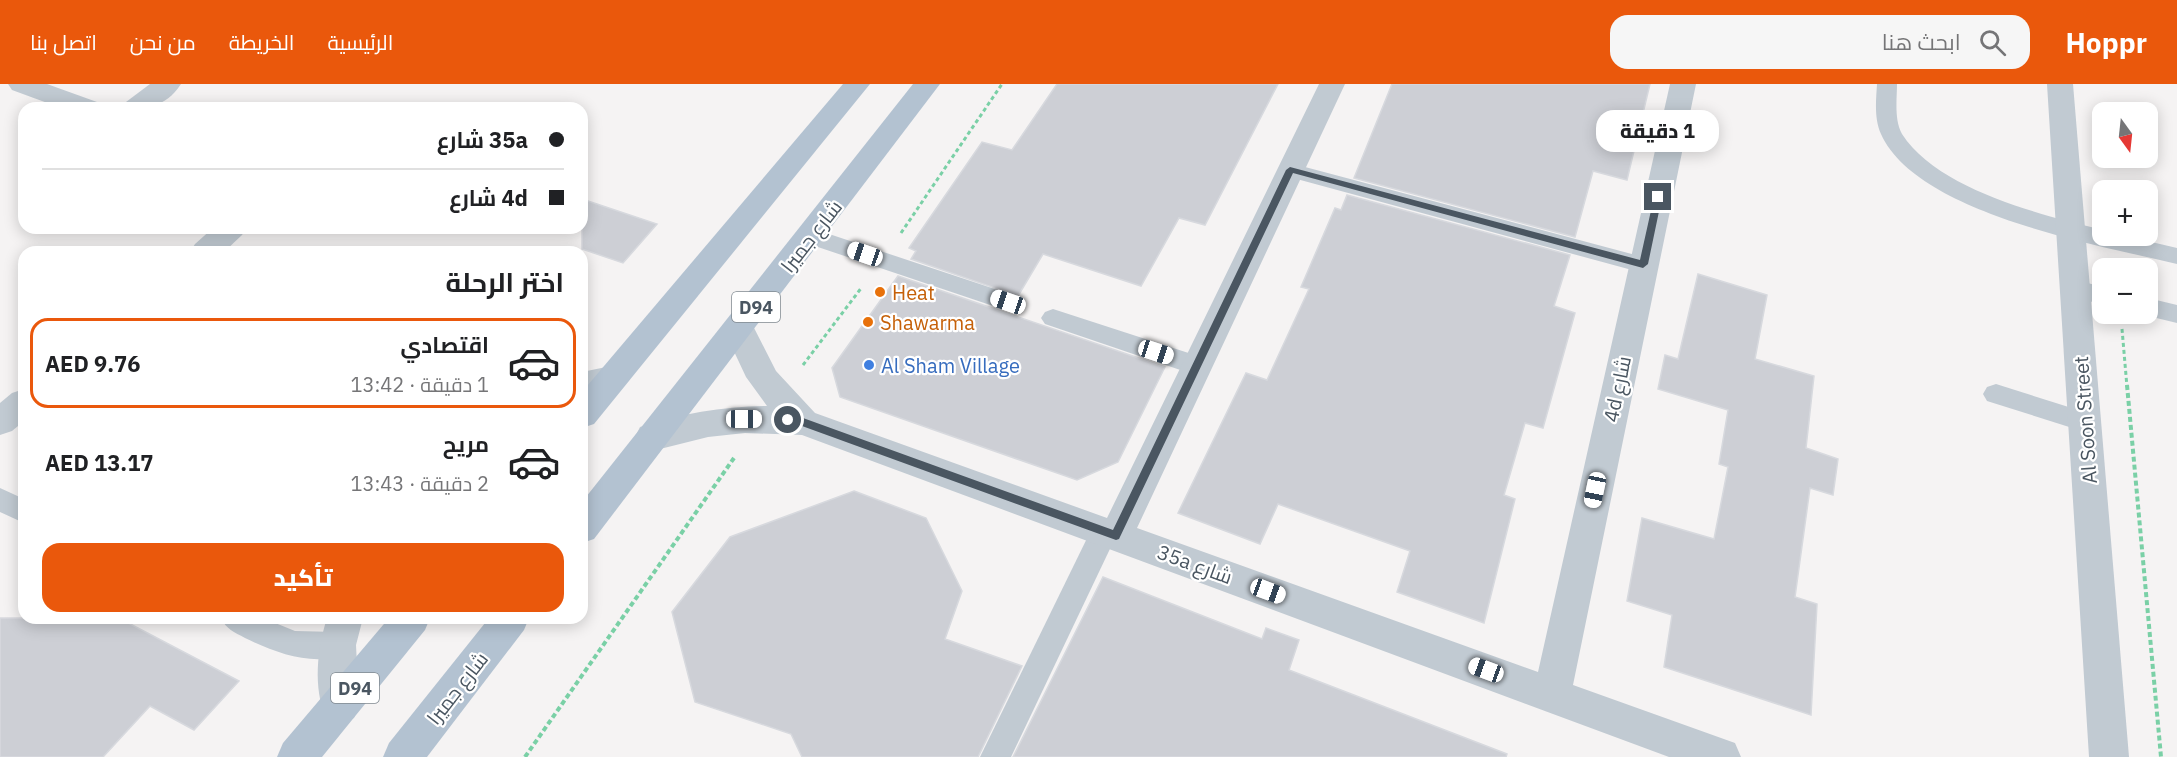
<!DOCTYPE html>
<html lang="ar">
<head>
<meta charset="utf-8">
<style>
	body { margin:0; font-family:"IBM Plex Sans",Cairo,sans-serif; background:#f6f6f6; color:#202124; direction:rtl; height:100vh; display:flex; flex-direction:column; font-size:22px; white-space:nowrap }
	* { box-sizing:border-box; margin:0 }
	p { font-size:20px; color:#757577 }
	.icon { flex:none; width:33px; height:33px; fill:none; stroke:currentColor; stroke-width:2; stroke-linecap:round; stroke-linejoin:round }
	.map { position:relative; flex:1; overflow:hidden; direction:ltr }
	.sheet { position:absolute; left:18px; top:162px; width:570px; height:378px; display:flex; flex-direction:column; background:#fff; border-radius:18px; box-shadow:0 3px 15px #0003; direction:rtl }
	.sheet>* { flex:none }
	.banner { position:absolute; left:18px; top:18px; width:570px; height:132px; border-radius:18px; box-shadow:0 3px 15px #0003; direction:rtl; display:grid; align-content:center; height:132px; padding:0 24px; background:#fff }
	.needle { width:39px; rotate:165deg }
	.controls { position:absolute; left:2092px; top:18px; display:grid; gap:12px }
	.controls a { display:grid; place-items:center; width:66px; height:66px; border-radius:12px; background:#fff; box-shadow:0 3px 15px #0003; font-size:30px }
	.end { position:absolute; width:27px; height:27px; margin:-14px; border:8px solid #4a5661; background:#fff; box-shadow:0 0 0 3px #fff }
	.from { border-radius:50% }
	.bubble { position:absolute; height:42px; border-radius:18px; background:#fff; box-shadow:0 3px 15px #0003; font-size:20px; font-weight:800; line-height:42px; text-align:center; direction:rtl }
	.car { position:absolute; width:18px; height:36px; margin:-18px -9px; border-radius:8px; box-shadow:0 0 4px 2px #0007; background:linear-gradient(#fff 24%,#345 0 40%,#fff 0 76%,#345 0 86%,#fff 0) }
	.banner b { display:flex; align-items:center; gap:21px; height:57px; font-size:22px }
	.banner b+b { border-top:2px solid #e0e0e0 }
	.banner i { width:15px; height:15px; background:#202124 }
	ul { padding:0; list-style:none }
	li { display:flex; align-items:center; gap:18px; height:90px; margin:0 12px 9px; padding:0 12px; border:3px solid transparent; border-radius:18px }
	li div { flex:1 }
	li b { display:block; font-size:22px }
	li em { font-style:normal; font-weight:800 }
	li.on { border-color:#ea580c }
	li>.icon { width:54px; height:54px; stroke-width:1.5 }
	h2 { padding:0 24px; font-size:27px; line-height:72px }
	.action { display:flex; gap:12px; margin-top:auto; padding:12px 24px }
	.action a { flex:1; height:69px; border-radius:18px; background:#ea580c; color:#fff; font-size:24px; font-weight:800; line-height:69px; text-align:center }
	header { display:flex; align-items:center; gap:36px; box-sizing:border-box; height:84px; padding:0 30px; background:#ea580c; color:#fff }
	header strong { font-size:28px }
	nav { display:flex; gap:33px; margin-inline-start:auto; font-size:21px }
	.search { width:420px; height:54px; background:#f6f6f6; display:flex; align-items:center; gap:15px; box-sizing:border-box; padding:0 21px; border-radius:18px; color:#757577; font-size:22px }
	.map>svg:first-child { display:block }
	.building { fill:#cdcfd5; stroke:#d7d9de; stroke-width:1.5 }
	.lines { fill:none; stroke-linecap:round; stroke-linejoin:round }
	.path-far1 { stroke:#7ad0a6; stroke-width:3; stroke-dasharray:4 3; stroke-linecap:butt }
	.path { stroke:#7ad0a6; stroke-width:4; stroke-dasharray:5 3; stroke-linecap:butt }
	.lane { fill:#c1cad2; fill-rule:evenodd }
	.street { fill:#c1cad2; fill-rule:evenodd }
	.primary { fill:#b3c2d1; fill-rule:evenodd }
	.route { fill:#4a5661 }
	.food-dot { fill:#e8710a; stroke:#fff; stroke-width:2 }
	.shop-dot { fill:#3f7fe0; stroke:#fff; stroke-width:2 }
	.labels { text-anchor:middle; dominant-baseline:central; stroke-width:4.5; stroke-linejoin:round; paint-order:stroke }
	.shield { fill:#fff; stroke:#808990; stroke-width:1.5 }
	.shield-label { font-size:18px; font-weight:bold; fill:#4a5661 }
	.street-label { font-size:20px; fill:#4a5661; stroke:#fff }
	.food-label { font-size:20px; fill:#c56008; stroke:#fff; text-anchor:start }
	.shop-label { font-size:20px; fill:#366cbe; stroke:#fff; text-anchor:start }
</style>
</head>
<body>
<header>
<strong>Hoppr</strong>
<div class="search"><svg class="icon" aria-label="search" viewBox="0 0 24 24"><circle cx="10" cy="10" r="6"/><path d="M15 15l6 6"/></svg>ابحث هنا</div>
<nav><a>الرئيسية</a><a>الخريطة</a><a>من نحن</a><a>اتصل بنا</a></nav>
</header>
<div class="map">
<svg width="2177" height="673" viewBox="0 0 2177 673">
	<rect width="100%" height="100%" fill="#f5f3f3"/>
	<!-- building -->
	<g class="building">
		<path d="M1057,0H1278L1205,141L1179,134L1141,202L1043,170L1018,212L911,175L916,167L909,164L982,58L1012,66Z"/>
		<path d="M1392,0H1650L1627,96L1593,87L1575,153L1354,94Z"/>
		<path d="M1347,111L1570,171L1554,222L1575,229L1543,344L1525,339L1504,411L1515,415L1484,539L1397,508L1410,467L1278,420L1260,460L1178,429L1246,289L1267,296L1309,205L1301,203L1335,124L1341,126Z"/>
		<path d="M582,115L657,140L623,179L582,165Z"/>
		<path d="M1698,190L1767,211L1755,275L1814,292L1806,364L1838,375L1833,411L1810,404L1795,513L1817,520L1811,631L1664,583L1672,531L1627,517L1642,434L1714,455L1728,383L1719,380L1728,326L1658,305L1665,271L1678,275Z"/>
		<path d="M898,192L1165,283L1118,378L1077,396L840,313L832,284Z"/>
		<path d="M854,407L926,434L962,507L945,555L1022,582L978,673H802L791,650L695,618L672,528L730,453Z"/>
		<path d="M1103,493L1262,555L1266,544L1299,556L1289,586L1507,670L1506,673H1013Z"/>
		<path d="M0,534H119L239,597L194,646L150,622L103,673H0Z"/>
	</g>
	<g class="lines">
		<!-- path-far1 -->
		<g class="path-far1">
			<path d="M901,149L1002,0"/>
			<path d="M2122,245L2127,303"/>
			<path d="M803,281L862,203"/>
		</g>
		<!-- path -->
		<g class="path">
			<path d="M2127,301L2161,673"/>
			<path d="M525,673L734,374"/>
		</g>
		<!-- lane -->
		<g class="lane">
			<path d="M1877,0H1897C1897,15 1894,36 1902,50C1938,106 2042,131 2103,146V152H2126L2177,164V180C2099,161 1917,130 1881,50C1874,34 1876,17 1877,0Z"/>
			<path d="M1290,79L1643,173L1651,175L1655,181L1651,187L1643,189L1282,91L1279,86L1282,81Z"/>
			<path d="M811,144L1016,212L1020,218L1016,224L1008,227L803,158L800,152L803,146Z"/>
			<path d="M2076,196L2103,203V221L2068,211L2064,205L2068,199Z"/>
			<path d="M2148,214L2177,221V239L2140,230H2148Z"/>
			<path d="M1053,225L1207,275L1210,282L1207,289L1198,292L1045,240L1041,234L1045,228Z"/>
			<path d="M1996,300L2094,331L2098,338L2094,345L2085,348L1987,317L1983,310L1987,303Z"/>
			<path d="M0,404L24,415V439L0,428Z"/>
			<path d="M1104,436L1114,440L1118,448L1011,673H980L1094,440Z"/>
			<path d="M221,534H263L295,547L337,548L347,552L351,561L347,570C313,583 276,569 245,554C234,548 226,545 221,534Z"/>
		</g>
		<!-- street -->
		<g class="street">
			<path d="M8,0H47L97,18L101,24H61L12,6Z"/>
			<path d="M150,0H181C165,24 147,24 122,24L126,18Z"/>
			<path d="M1319,0H1345L1137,444L1538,588L1670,0H1696L1573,601L1735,659L1741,673H1669L802,351L745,349L708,353L652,367L640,363L635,353L640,343C681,330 724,322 767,322L746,293L723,244L728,236L739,232L750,236L776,287L815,329L1107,434Z"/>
			<path d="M2047,0H2073L2129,673H2089Z"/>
			<path d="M213,144H247L242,151L224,168H190L195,160Z"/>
			<path d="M611,282L622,286L627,295L622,304L582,314V288Z"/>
			<path d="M24,305V337L12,347L0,351V319L12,309Z"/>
			<path d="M327,534H363L356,561L359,621L354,634L340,639L326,634C313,604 317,565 327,534Z"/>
		</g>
		<!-- primary -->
		<g class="primary">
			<path d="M843,0H870L594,340L582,344V308Z"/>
			<path d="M913,0H940L594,455L582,459V418Z"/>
			<path d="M389,534H430L425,546L322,673H277L283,659Z"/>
			<path d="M489,534H529L524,546L427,673H383L389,659Z"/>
		</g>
	</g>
	<!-- route -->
	<path class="route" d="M1290,83L1640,176L1654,113L1658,110L1662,113L1648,180L1643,184L1293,89L1119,455L1116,456L802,342L785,339L783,336L788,332L803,334L1113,446L1286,86Z"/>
	<!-- markers -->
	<g class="food-dot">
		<circle cx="880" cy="208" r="6"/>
		<circle cx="868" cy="238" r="6"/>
	</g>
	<circle class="shop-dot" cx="869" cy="281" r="6"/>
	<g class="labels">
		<!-- shield labels -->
		<g class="shield">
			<rect x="732" y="208" width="48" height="30" rx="4.5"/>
			<rect x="331" y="589" width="48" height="30" rx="4.5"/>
		</g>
		<g class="shield-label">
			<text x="756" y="223">D94</text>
			<text x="355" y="604">D94</text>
		</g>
		<!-- street labels -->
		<g class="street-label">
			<text transform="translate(811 152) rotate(-52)">شارع جميرا</text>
			<text transform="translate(1617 305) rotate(-78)">4d شارع</text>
			<text transform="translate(2085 336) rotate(-94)">Al Soon Street</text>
			<text transform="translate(1195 480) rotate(20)">35a شارع</text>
			<text transform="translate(457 604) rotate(-52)">شارع جميرا</text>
		</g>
		<!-- food labels -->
		<g class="food-label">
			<text x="892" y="208">Heat</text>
			<text x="880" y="238">Shawarma</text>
		</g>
		<!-- shop labels -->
		<g class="shop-label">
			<text x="881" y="281">Al Sham Village</text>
		</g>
	</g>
</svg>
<div class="controls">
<a><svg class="needle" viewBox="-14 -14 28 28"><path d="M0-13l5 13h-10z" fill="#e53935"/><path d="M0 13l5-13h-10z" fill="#757577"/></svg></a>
<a>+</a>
<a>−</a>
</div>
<i class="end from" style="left:788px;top:336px"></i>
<i class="end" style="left:1658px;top:113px"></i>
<div class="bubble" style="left:1596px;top:26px;width:123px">1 دقيقة</div>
<i class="car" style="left:865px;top:170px;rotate:289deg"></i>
<i class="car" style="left:1008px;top:218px;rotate:289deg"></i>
<i class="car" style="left:1156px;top:268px;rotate:108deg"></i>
<i class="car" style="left:744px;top:335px;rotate:90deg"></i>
<i class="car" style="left:1595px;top:406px;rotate:192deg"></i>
<i class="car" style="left:1268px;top:507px;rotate:110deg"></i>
<i class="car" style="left:1486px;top:586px;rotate:290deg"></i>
<div class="banner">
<b><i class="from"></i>35a شارع</b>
<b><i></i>4d شارع</b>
</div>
<section class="sheet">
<h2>اختر الرحلة</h2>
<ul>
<li class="on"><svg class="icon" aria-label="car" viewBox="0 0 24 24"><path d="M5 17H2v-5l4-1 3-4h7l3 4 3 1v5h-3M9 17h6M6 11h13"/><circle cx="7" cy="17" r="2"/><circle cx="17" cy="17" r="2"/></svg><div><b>اقتصادي</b><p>1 دقيقة · 13:42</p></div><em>AED 9.76</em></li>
<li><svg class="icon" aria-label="car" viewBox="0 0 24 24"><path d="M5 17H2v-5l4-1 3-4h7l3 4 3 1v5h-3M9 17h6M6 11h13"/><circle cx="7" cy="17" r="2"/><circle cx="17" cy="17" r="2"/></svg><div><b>مريح</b><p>2 دقيقة · 13:43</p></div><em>AED 13.17</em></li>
</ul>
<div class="action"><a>تأكيد</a></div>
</section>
</div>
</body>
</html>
